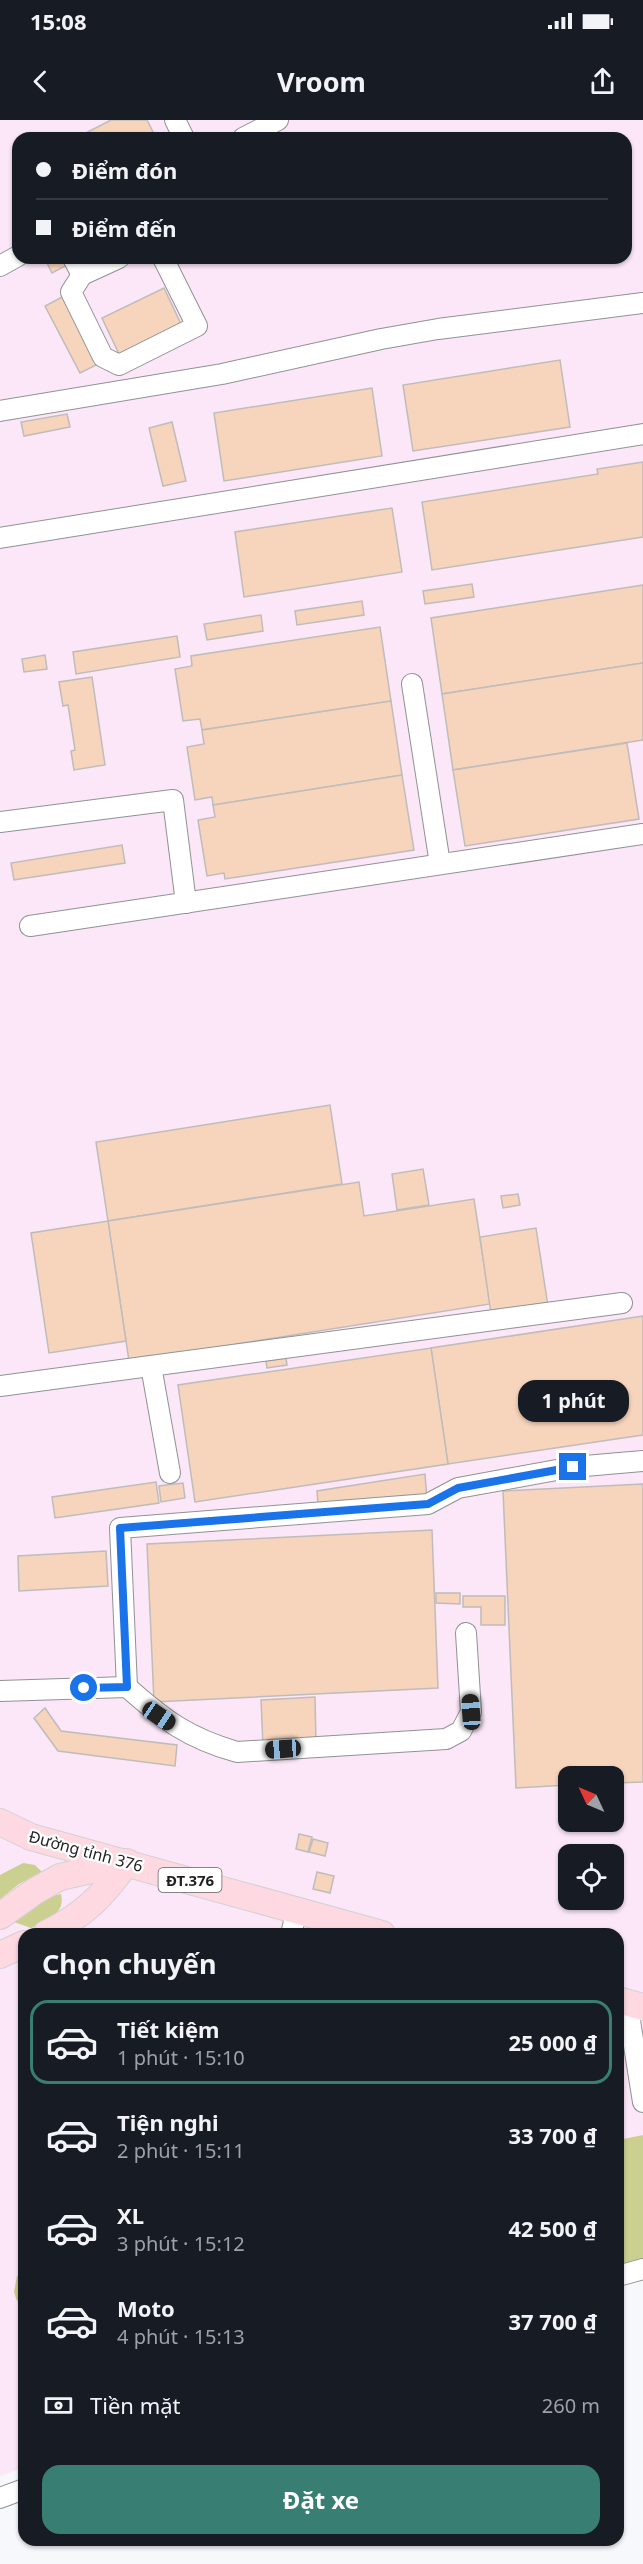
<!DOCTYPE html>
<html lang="vi">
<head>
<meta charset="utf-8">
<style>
	body { margin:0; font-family:"Noto Sans",sans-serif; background:#242831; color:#f1f3f6; height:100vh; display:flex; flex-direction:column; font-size:22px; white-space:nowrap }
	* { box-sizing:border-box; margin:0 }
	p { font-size:20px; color:#9ea1a6 }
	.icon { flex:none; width:33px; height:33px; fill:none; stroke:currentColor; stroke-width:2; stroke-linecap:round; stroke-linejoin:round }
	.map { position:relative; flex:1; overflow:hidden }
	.details { position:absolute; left:18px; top:1808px; width:606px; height:618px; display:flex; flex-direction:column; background:#171b24; border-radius:18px; box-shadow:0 2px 4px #0004 }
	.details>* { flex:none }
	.hud { position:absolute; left:12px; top:12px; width:620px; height:132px; border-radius:18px; box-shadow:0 2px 4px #0004; display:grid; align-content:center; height:132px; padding:0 24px; background:#171b24 }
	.needle { width:39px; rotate:314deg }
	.fabs { position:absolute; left:558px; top:1646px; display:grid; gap:12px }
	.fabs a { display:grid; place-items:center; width:66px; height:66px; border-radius:12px; background:#171b24; box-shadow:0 2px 4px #0004; font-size:30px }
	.end { position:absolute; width:27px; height:27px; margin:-14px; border:8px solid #1a73e8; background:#fff; box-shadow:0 0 0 3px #fff }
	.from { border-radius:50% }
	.bubble { position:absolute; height:42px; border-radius:18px; background:#171b24; box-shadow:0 2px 4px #0004; font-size:20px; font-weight:700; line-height:42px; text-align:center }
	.car { position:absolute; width:18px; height:36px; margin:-18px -9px; border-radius:8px; box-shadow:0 0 4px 2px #0007; background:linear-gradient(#222 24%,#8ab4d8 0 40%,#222 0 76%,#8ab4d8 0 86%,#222 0) }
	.hud b { display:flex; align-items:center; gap:21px; height:57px; font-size:22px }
	.hud b+b { border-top:2px solid #363941 }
	.hud i { width:15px; height:15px; background:#f1f3f6 }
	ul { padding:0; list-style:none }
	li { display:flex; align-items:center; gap:18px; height:84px; margin:0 12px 9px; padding:0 12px; border:3px solid transparent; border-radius:18px }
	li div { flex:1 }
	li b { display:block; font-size:22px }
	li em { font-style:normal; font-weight:700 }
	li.active { border-color:#397e72 }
	li>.icon { width:54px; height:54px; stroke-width:1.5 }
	h2 { padding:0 24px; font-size:27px; line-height:72px }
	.pay { display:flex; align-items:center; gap:15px; height:66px; padding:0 24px; font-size:22px }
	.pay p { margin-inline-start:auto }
	.action { display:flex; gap:12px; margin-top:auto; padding:12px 24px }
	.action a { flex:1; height:69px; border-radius:18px; background:#397e72; color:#fff; font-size:24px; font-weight:700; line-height:69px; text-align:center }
	.status { display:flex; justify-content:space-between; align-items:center; height:42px; padding:0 30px; background:#171b24; direction:ltr }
	.status svg { height:16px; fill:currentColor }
	header { display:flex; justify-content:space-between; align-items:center; height:78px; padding:0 24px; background:#171b24; font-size:27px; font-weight:700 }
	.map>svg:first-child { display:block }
	.industrial { fill:#fbe7f7; fill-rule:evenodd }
	.green { fill:#cbcf8f }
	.building { fill:#f7d4bc; stroke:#bfbcbb; stroke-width:1.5 }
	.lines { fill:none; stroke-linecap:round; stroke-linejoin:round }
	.minor-casing { stroke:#909294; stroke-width:22 }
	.major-casing { stroke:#d2d2d3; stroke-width:28 }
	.minor { stroke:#fff; stroke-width:20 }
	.major { stroke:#fed9e1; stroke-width:26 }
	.route { stroke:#1a73e8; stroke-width:8 }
	.labels { text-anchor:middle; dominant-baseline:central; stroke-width:4.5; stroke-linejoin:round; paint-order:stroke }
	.shield { fill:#fff; stroke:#626364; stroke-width:1.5 }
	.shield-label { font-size:15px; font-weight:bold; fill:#1f2021 }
	.street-label { font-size:16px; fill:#1f2021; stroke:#fff }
</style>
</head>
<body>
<div class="status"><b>15:08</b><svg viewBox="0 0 49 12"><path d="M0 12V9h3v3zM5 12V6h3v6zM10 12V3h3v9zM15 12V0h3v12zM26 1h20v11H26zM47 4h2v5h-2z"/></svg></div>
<header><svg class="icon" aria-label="back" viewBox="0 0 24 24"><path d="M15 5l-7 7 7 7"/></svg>Vroom<svg class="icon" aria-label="share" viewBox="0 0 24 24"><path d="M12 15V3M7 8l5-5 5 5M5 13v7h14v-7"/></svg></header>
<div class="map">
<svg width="643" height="2444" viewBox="0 0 643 2444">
	<rect width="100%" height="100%" fill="#f6f8fb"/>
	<!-- industrial -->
	<path class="industrial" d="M0,0H643V2015L618,2020V1814H24V2348L0,2356ZM18,18H626V138H18ZM568,1656H614V1701H568ZM568,1734H614V1779H568Z"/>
	<!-- green -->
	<g class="green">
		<path d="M23,1743L35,1745L42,1752L19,1764L0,1779V1755Z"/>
		<path d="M61,1774C66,1794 46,1800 31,1808L14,1802C26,1789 43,1777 61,1774Z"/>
		<path d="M643,2015V2140L618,2145V2020Z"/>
		<path d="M24,2153V2179L17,2181L14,2172L17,2156Z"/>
	</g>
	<!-- building -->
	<g class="building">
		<path d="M111,0H147L156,18H76Z"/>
		<path d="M51,138H66L69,144L52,153L46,141Z"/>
		<path d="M164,168L181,204L119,234L102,198Z"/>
		<path d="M62,177L98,244L80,253L45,186Z"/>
		<path d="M560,240L570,307L413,331L403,265Z"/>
		<path d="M372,268L382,336L224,361L214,293Z"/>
		<path d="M67,294L70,307L24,316L21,302Z"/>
		<path d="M172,302L186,361L163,366L149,308Z"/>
		<path d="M643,342V417L432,450L422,382L598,354L597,349Z"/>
		<path d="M392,388L402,452L244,477L235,412Z"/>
		<path d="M472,464L474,477L425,484L423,471Z"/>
		<path d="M643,465V543L442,574L431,498Z"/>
		<path d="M362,481L364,495L297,505L295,491Z"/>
		<path d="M261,495L263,511L207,520L204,504Z"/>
		<path d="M380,507L391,581L202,610L200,599L183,601L175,549L192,546L191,536Z"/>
		<path d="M177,516L180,537L76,554L73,532Z"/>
		<path d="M45,535L47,549L24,552L22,539Z"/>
		<path d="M643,543V620L453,650L442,574Z"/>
		<path d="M92,557L105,645L74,650L71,631L75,630L68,585L63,586L59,562Z"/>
		<path d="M391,581L402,655L213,685L212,677L195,680L187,627L204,624L202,610Z"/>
		<path d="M627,623L639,699L465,726L453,650Z"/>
		<path d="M402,655L414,730L225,759L224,753L207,756L198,700L215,697L213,685Z"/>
		<path d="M122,725L125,743L14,760L11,743Z"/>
		<path d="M330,985L342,1064L108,1101L96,1022Z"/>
		<path d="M423,1049L429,1085L397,1090L392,1054Z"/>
		<path d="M359,1062L364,1096L474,1079L490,1184L129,1241L108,1101Z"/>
		<path d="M518,1074L520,1085L503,1088L501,1076Z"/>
		<path d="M108,1101L126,1221L49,1233L31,1113Z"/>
		<path d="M536,1108L548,1186L491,1194L480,1117Z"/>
		<path d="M643,1196V1315L448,1344L431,1228Z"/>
		<path d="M431,1228L448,1344L195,1382L178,1265Z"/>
		<path d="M286,1238L287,1245L267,1248L266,1241Z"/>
		<path d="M425,1354L427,1380L318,1385L317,1371Z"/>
		<path d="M156,1362L159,1383L55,1398L52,1377Z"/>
		<path d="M183,1363L185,1378L161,1382L159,1366Z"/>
		<path d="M643,1364V1662L614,1663V1656H568V1665L516,1668L503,1371Z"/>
		<path d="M432,1410L438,1568L154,1582L147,1424Z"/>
		<path d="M106,1431L108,1466L19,1471L18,1436Z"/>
		<path d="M436,1473H460V1484L436,1483Z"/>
		<path d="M463,1476H505V1505H481V1487H463Z"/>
		<path d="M315,1577L316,1625L263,1627L261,1580Z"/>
		<path d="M45,1588L61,1611L177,1625L175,1646L58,1631L34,1598Z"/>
		<path d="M299,1714L312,1717L308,1732L296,1729Z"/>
		<path d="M313,1719L328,1723L325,1736L309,1732Z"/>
		<path d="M317,1752L334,1756L330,1773L313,1769Z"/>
	</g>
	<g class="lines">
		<defs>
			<g id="minor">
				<path d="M175,0L184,18"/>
				<path d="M243,18L278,0"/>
				<path d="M73,138L82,155"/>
				<path d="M119,138L82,155L71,172L103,237L119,245L197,206L163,138"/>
				<path d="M0,146L18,136"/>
				<path d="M0,291L222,254L381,219L438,209L643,183"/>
				<path d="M0,418L643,314"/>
				<path d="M412,564L440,744"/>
				<path d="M0,702L173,680L186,783"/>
				<path d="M30,806L643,714"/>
				<path d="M151,1246L170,1353"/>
				<path d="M0,1266L622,1183"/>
				<path d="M127,1567L120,1408L428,1384L458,1368L573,1347L643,1341"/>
				<path d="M0,1571L127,1567C164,1600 188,1618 237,1632L446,1619L461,1611L471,1592L466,1513"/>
				<path d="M291,1814L297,1790"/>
				<path d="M627,1882L643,1982"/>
				<path d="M618,2156L643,2149"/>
				<path d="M0,2378L24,2369"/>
			</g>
			<g id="major">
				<path d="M0,1702L31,1717L382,1814"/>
				<path d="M0,1796L35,1771L60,1757L122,1743"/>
				<path d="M46,1814C84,1795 103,1776 127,1742"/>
				<path d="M0,1835L24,1824"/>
				<path d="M618,1880L643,1887"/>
			</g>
		</defs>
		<!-- minor casing -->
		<use href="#minor" class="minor-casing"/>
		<!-- major casing -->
		<use href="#major" class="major-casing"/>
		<!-- minor -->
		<use href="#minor" class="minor"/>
		<!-- major -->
		<use href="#major" class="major"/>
	</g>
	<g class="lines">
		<!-- route -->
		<path class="route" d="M84,1568L127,1567L120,1408L428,1384L458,1368L573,1347"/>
	</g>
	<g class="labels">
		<!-- shield labels -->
		<rect class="shield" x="158.5" y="1748" width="63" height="24" rx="4.5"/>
		<g class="shield-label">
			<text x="190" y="1760">ĐT.376</text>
		</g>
		<!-- street labels -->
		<g class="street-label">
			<text transform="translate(86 1731) rotate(15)">Đường tỉnh 376</text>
		</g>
	</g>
</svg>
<div class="fabs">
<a><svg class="needle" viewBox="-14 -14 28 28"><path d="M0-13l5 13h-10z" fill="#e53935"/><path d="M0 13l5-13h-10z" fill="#9ea1a6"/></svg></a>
<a><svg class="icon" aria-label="locate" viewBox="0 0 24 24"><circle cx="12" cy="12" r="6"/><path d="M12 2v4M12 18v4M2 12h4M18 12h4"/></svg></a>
</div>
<i class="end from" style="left:84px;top:1568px"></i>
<i class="end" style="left:573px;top:1347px"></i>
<div class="bubble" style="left:518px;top:1260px;width:111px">1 phút</div>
<i class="car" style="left:471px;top:1592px;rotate:356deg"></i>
<i class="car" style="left:159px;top:1596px;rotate:124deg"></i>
<i class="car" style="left:283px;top:1629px;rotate:266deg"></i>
<div class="hud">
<b><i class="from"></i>Điểm đón</b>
<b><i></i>Điểm đến</b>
</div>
<section class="details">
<h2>Chọn chuyến</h2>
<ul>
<li class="active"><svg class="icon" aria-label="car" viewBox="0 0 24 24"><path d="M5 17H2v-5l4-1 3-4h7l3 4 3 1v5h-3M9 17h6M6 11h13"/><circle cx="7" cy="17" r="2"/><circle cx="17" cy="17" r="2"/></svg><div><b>Tiết kiệm</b><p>1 phút · 15:10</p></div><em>25 000 ₫</em></li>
<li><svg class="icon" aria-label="car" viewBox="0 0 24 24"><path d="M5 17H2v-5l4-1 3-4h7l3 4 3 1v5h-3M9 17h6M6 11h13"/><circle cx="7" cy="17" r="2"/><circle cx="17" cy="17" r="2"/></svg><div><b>Tiện nghi</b><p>2 phút · 15:11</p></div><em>33 700 ₫</em></li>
<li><svg class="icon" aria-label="car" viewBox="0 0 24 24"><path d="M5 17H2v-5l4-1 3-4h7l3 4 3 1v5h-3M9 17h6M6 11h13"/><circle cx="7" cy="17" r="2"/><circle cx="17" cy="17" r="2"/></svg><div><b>XL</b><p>3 phút · 15:12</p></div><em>42 500 ₫</em></li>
<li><svg class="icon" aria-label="car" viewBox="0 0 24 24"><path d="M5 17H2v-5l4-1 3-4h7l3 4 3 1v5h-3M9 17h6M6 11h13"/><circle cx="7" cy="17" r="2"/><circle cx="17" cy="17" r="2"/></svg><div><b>Moto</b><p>4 phút · 15:13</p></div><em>37 700 ₫</em></li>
</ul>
<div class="pay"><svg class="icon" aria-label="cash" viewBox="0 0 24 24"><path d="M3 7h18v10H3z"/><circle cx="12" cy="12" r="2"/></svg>Tiền mặt<p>260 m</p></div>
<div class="action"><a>Đặt xe</a></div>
</section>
</div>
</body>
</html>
